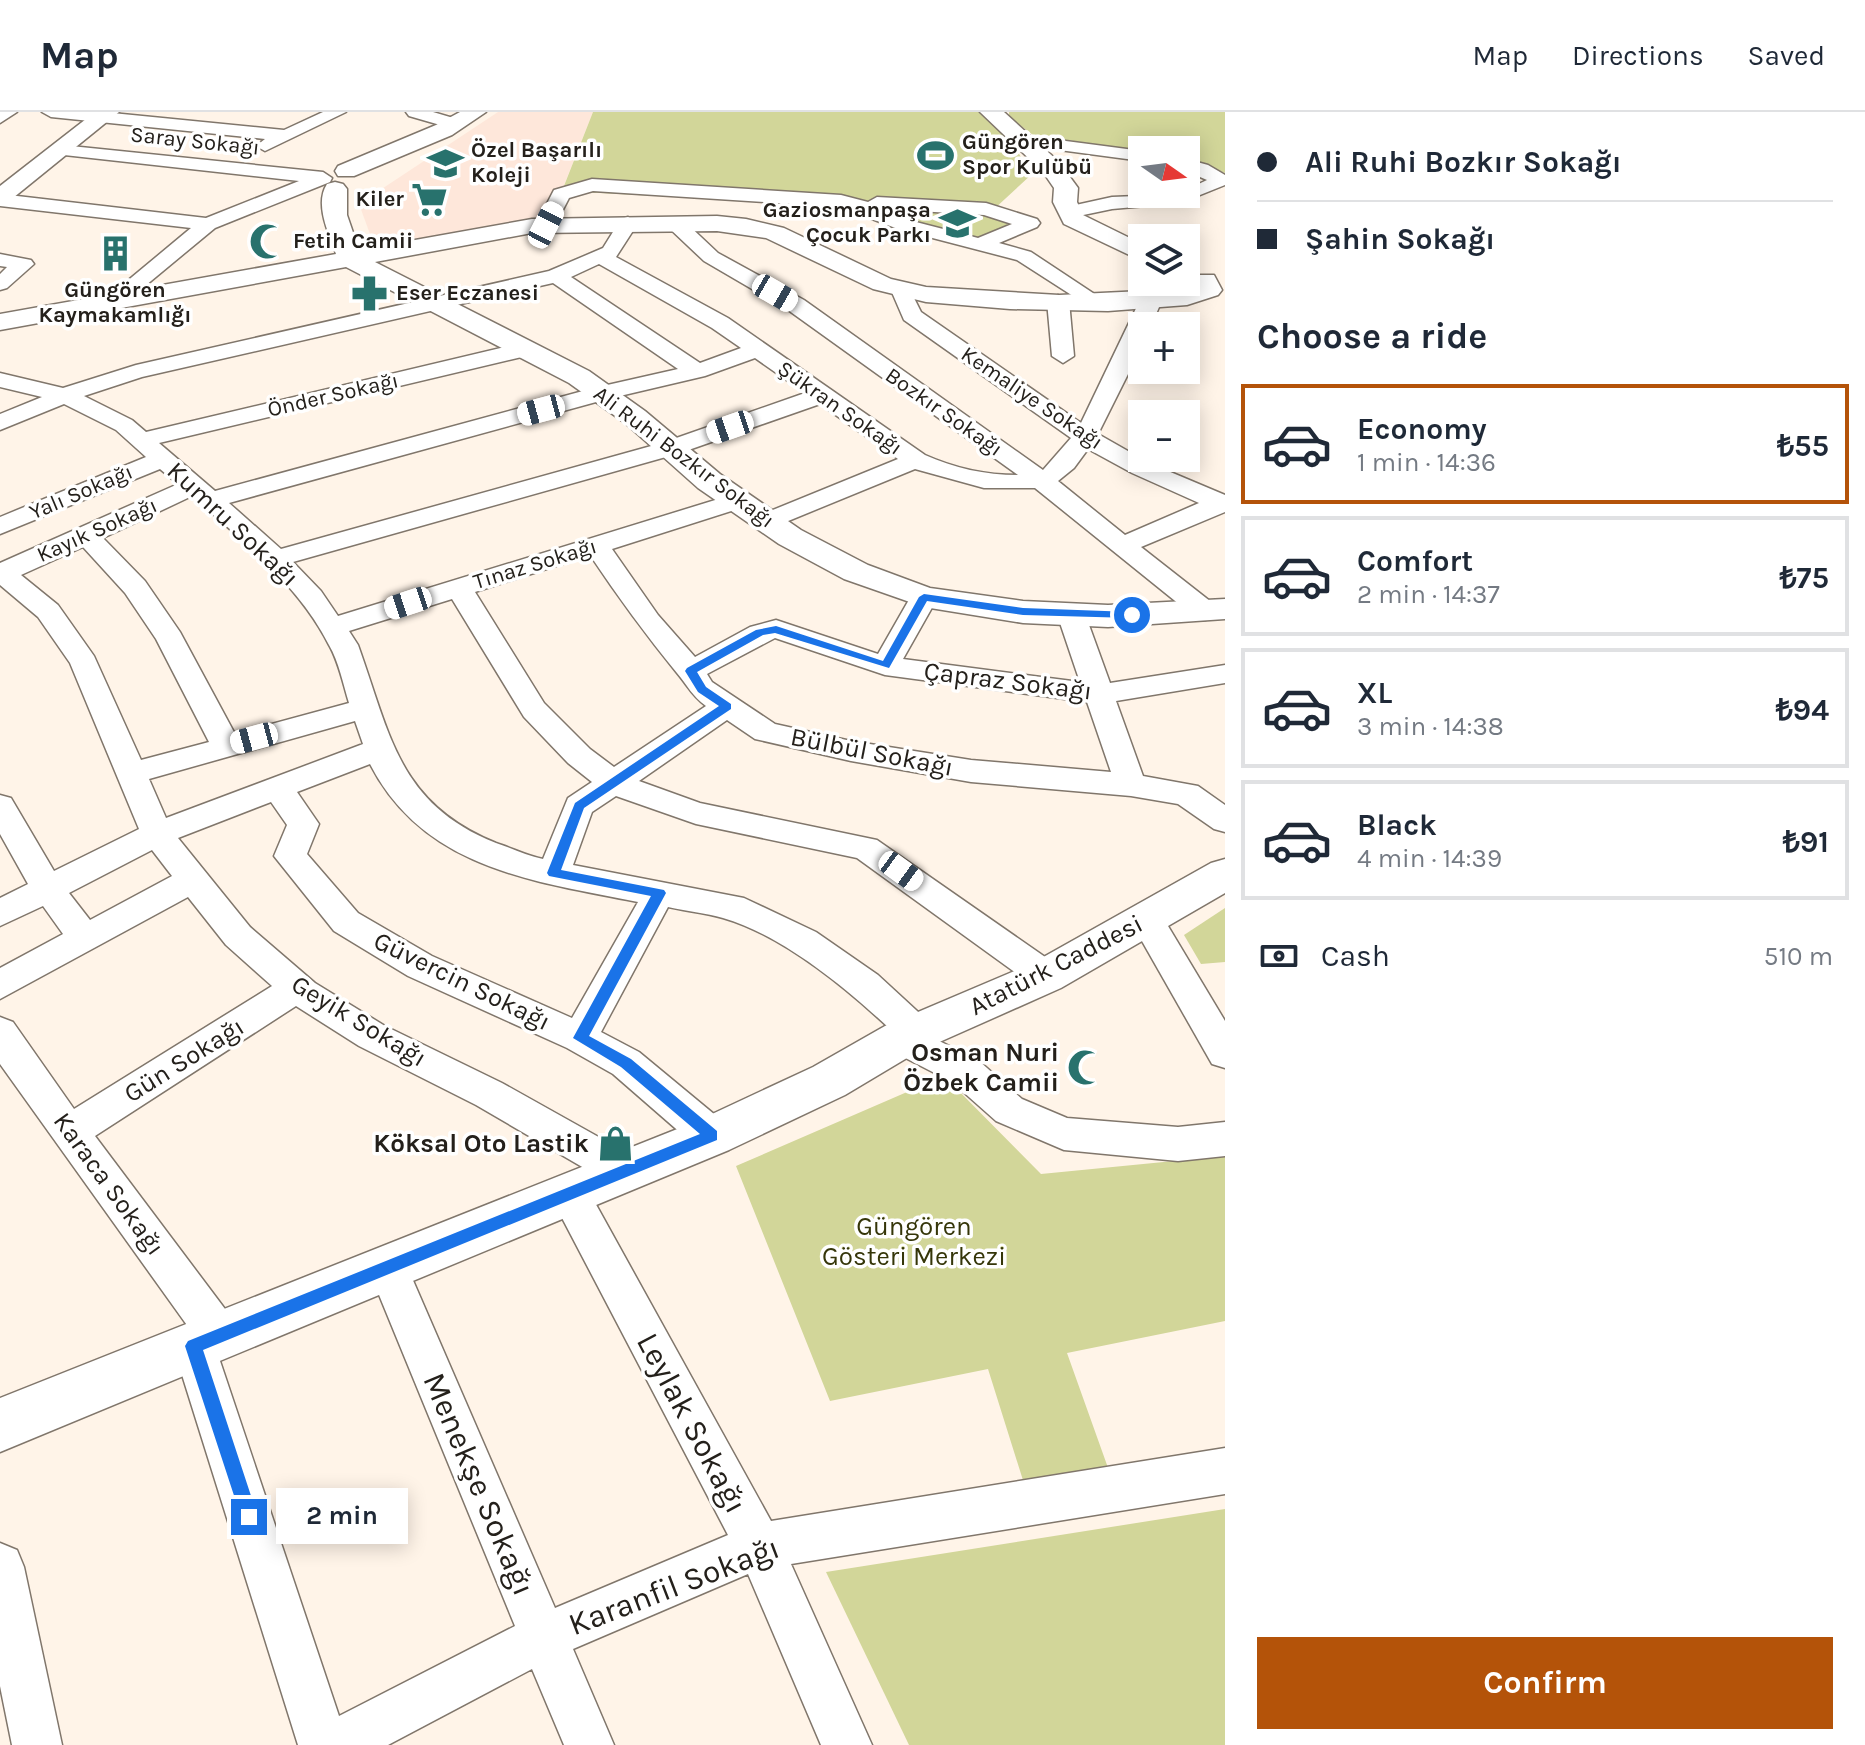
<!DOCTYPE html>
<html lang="en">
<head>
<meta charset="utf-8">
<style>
	body { margin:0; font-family:Karla,sans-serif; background:#f6f6f7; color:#1f2937; height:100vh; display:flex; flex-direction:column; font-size:30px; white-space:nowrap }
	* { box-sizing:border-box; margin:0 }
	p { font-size:26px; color:#747a83 }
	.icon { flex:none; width:44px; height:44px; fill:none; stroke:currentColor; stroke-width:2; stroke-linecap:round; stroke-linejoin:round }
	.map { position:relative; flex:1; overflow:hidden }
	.sheet { display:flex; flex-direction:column; background:#fff; width:640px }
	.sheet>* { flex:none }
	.top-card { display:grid; align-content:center; height:176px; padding:0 32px; background:#fff }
	.needle { width:52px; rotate:104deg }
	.controls { position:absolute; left:1128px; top:24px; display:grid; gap:16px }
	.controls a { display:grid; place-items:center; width:72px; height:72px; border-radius:0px; background:#fff; box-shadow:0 4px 20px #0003; font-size:40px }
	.end { position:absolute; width:36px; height:36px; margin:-18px; border:10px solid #1a73e8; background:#fff; box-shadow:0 0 0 4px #fff }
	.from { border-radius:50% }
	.bubble { position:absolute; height:56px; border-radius:0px; background:#fff; box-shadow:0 4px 20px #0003; font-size:26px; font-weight:700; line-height:56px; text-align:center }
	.car { position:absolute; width:24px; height:48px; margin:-24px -12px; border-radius:10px; box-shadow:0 0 6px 2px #0007; background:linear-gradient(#fff 24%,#345 0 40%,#fff 0 76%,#345 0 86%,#fff 0) }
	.top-card b { display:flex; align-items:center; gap:28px; height:76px; font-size:30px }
	.top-card b+b { border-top:2px solid #e0e1e3 }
	.top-card i { width:20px; height:20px; background:#1f2937 }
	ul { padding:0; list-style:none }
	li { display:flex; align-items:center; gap:24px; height:120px; margin:0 16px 12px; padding:0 16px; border:4px solid #e0e1e3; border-radius:0px }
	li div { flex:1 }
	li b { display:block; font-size:30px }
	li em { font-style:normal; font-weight:700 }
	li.on { border-color:#b45309 }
	li>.icon { width:72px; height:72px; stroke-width:1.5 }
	h2 { padding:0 32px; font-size:36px; line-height:96px }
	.pay { display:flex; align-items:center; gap:20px; height:88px; padding:0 32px; font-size:30px }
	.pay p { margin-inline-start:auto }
	.cta { display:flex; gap:16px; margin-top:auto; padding:16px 32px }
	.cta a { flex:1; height:92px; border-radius:0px; background:#b45309; color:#fff; font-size:32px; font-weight:700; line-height:92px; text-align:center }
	header { display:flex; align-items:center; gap:48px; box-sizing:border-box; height:112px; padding:0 40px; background:#fff; border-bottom:2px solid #e0e1e3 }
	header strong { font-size:38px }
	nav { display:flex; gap:44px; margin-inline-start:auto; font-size:28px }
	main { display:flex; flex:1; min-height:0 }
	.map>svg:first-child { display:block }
	.commercial { fill:#fee7da }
	.green { fill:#d2d699 }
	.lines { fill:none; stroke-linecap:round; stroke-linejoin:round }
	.minor-casing { stroke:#80766b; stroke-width:3 }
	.tertiary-casing { stroke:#80766b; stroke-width:3 }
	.minor { fill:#fff; fill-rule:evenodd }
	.tertiary { fill:#fff; fill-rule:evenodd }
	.route { fill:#1a73e8 }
	.labels { text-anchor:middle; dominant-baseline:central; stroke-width:7; stroke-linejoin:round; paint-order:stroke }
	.far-street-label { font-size:22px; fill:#24201b; stroke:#fff }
	.far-poi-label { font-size:22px; font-weight:bold; fill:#24201b; stroke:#fff; text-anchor:start }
	.street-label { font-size:26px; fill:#24201b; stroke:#fff }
	.poi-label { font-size:26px; font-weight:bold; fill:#24201b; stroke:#fff; text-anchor:end }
	.park-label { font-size:26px; fill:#353609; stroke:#fff }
	.near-street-label { font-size:32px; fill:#24201b; stroke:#fff }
</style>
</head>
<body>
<header>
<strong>Map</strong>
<nav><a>Map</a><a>Directions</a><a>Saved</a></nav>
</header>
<main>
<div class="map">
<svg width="1225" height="1633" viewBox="0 0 1225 1633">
	<rect width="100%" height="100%" fill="#fff4e8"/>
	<!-- commercial -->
	<path class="commercial" d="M498,0H593L551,106L374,133L359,92Z"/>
	<!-- green -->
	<g class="green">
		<path d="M593,0H992L1032,62L993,98L1032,111L987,136L845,94L562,79Z"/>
		<path d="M1009,0H1225V61L1186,46V38L1142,39L1033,23L1009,5Z"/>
		<path d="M1225,796V850L1201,852L1184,823Z"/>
		<path d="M944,964L1041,1062L1225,1044V1209L1067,1241L1112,1367L1027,1381L988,1257L830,1289L736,1054Z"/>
		<path d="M1225,1397V1633H909L826,1460Z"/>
	</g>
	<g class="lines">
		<defs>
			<g id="minor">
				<path d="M0,0H17L0,11Z"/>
				<path d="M42,0H102L284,18L323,0H346L265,39L256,34L265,27L51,5Z"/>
				<path d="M406,0H433L460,8L463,12L454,17L409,4Z"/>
				<path d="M1020,23L1142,39V49L1014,32L1011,28Z"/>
				<path d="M61,33L323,60L332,66L330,70L215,116L122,193H108L104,189L108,185L191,116L0,94V82L206,106L299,69L55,42L52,38Z"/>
				<path d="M1186,47L1208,53L1225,63V73L1180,91L1112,97L1069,106L1059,100L1062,96L1112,85L1186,82V78L1207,68L1186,59Z"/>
				<path d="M592,67L841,83L868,90L877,85L986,91L1037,107L1040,111L1037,115L999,131L1031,140L1105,189L1101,193H1087L1017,148L898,117L841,95L593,79L569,86L553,117H539L536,113L554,78ZM885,97L984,103L1012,112L978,126L912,109Z"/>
				<path d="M628,105L638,111L616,145L728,206L925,343C954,356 985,363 1018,363L788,198L704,149L669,116L666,112L669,108H683L718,141L804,188L1043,358L1071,326L904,208L891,178L901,172L908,174L921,200L1081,311L1140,188L1151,182L1158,184L1162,188L1151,214H1142V234L1098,322L1149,351L1225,383V400L1141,435L1215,493L1219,499L1215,505L1205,508L1195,505L1035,376H984L915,357L776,414H758L754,409L758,404L898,347L820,292L680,341L293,450L321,479L338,504L738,381L747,384L751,389L747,394L612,437L658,503L695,545L750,515L776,508L878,542L914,479L924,477L934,479L938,485L903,547L1080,570L1057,502L1061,496L1071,493L1081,496L1085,502L1110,571L1225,553V571L1116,589L1143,664L1198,674L1225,693V720L1214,717L1178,692L1131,684L971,670L851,649L755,627L727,608L639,669L700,691L877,728L1058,854L1063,864L1058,874L1046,878L1034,874L857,746L696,712L616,684L592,700L573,753L744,786L816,820L878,863L929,910L934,920L931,925L978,948L1022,987L1067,1006L1178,1015L1225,1010V1044L1178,1049L1064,1038L996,1009L952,970L888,937L883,927L889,916C845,875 782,823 723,806C706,801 686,799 668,795L601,920L639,940L726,1012L731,1024L726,1036L712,1040L698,1036L613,962L567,936L408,864L334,819L274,744L287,713L271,690L178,726L250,815L315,871L385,914L502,971L636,1046L641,1058L636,1070L622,1075L608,1070L476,993L359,934L296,894L95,1024L234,1209L240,1223L234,1237L218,1243L339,1604L515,1514L368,1156L374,1143L388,1137L402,1143L555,1496L728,1423L549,1081L555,1069L569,1064L583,1069L771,1409L1225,1336V1382L791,1452L872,1633H821L748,1462L573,1537L614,1633H564L532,1557L388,1633H298L173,1234L179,1220L189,1216L0,952V905L13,910L74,997L272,874L226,833L188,785L0,887V856L63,822L43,794L0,814V786L28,772L0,722V683L11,686L54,759L139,717L70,551L38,505L0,473V451L178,372L160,357L0,422V405L146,345L116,318L64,292L0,318V302L42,285L0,275V261L63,276L136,253L549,159L603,136L621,107ZM599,152L712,216L741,236L700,251L571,165ZM553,171L678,257L594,276L215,379L159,331L526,244L537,237L526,230L146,320L132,308L84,284L142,265ZM755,246L805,281L662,331L281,437L229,391L607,287L705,264ZM1088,337L1132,361L1199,391L1125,423L1058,369L1074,356ZM192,384C241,427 299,473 329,533C339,550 343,572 349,591L235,622L180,520L145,469L103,426ZM83,435L125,481L156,527L209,630L141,648L94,544L58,493L21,463ZM590,443C618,485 646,523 677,561C688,574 692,584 706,594L614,655L590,637L544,591L475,480ZM452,487L524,605L568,651L592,670L568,686L543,747C527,744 512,736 496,731C398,692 390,622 358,533L349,519ZM775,526L885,563L1087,590L1111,660L971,648L851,629L775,612L712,570L707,562ZM355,609L363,632L166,706L149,667ZM370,652C424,757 533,769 638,790L572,906L432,844L358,801L307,742L319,712L297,680ZM152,738L172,764L90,808L69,781Z"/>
				<path d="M0,142L31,148L34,152L7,176L0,178V162L7,155L0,154Z"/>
				<path d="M1058,183L1069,189L1074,244L1063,251L1052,244L1047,189Z"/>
				<path d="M1147,795L1159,799L1225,909V956L1212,952L1130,808L1135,799Z"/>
				<path d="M0,1431L17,1438L24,1455L62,1633H12L0,1574Z"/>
			</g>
			<g id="tertiary">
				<path d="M95,0H119L8,90L0,92V74Z"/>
				<path d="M460,0H486L452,23L354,64H338L335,59L338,54L436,13Z"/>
				<path d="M980,0H1004L1059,50L1078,76L1077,90L1083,103L1142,132V149L1064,112L1053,90L1054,76L1043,60Z"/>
				<path d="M335,70L343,72L347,77V103L359,138L532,107L717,104L746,107L784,116L891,167L926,175L1059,183L1184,177L1195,174L1192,168L1196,163H1214L1222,178L1218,183L1187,193L1108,199L1010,197L926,190L873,177L766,126L717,119L532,121L375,150L589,259L645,299L720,362L801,418L868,453L930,476L1023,489L1108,493L1225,487V507L1108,515L1023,511L924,495L844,467L779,432L698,376L625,311L569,271L346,155L0,218V202L336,142C329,122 314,92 327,72Z"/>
				<path d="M1225,747V781L1061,876L917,940L845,983L729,1038L0,1340V1286L695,1010L813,955L885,914L1031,852L1211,751Z"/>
			</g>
		</defs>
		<!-- minor casing -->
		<use href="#minor" class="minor-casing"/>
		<!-- tertiary casing -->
		<use href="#tertiary" class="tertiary-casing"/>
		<!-- minor -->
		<use href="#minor" class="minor"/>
		<!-- tertiary -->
		<use href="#tertiary" class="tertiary"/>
	</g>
	<!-- route -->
	<path class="route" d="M924,482L1023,496L1132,500L1137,503L1132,506L1023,503L927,489L889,556L775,521L763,523L697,560L706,575L731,592V597L584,696L561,758L664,778L666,781L589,924L631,947L717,1019V1028L203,1238L258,1405L255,1411L249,1414L243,1411L185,1234L188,1229L700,1022L621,955L573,926L651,784L549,764L547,761L575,691L719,594L698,580L685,559L687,556L756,518L776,514L883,549L919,485Z"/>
	<!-- icons -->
	<defs>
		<symbol id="stadium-bare" viewBox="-9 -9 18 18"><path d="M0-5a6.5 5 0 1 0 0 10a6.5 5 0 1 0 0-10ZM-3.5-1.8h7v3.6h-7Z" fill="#28726d" stroke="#fff" stroke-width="2.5" paint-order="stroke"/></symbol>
		<symbol id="school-bare" viewBox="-9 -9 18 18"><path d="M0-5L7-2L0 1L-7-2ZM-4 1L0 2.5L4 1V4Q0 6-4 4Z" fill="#28726d" stroke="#fff" stroke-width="2.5" paint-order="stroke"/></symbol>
		<symbol id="supermarket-bare" viewBox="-9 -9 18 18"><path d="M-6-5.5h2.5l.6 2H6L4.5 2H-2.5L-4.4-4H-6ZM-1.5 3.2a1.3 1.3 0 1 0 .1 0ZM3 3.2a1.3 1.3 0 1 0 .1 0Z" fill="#28726d" stroke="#fff" stroke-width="2.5" paint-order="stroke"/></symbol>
		<symbol id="mosque-bare" viewBox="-9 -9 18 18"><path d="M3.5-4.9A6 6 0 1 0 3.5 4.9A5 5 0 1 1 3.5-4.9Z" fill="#28726d" stroke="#fff" stroke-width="2.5" paint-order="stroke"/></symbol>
		<symbol id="building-bare" viewBox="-9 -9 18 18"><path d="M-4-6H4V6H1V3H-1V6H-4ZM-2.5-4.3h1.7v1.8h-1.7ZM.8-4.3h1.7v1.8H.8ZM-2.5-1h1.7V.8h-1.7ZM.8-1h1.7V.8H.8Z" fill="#28726d" stroke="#fff" stroke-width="2.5" paint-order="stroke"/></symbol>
		<symbol id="pharmacy-bare" viewBox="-9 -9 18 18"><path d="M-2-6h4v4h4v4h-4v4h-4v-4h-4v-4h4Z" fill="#28726d" stroke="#fff" stroke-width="2.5" paint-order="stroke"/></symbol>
		<symbol id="shop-bare" viewBox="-9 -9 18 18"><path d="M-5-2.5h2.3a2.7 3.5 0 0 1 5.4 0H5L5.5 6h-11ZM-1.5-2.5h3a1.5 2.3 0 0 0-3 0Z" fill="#28726d" stroke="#fff" stroke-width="2.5" paint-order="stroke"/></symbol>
	</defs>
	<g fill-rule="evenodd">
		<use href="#stadium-bare" x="910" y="18" width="51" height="51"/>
		<use href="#school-bare" x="420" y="26" width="51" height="51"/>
		<use href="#supermarket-bare" x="404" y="62" width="51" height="51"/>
		<use href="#school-bare" x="932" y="86" width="51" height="51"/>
		<use href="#mosque-bare" x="242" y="104" width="51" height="51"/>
		<use href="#building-bare" x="90" y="116" width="51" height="51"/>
		<use href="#pharmacy-bare" x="344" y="156" width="51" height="51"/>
		<use href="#mosque-bare" x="1060" y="930" width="51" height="51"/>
		<use href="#shop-bare" x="590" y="1006" width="51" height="51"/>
	</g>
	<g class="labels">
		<!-- far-street labels -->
		<g class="far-street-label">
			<text transform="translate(195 29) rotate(6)">Saray Sokağı</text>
			<text transform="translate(333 283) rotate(-13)">Önder Sokağı</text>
			<text transform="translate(1032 286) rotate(34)">Kemaliye Sokağı</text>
			<text transform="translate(840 296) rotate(35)">Şükran Sokağı</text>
			<text transform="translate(944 300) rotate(35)">Bozkır Sokağı</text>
			<text transform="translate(684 345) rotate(37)">Ali Ruhi Bozkır Sokağı</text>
			<text transform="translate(81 380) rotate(-23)">Yalı Sokağı</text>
			<text transform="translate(97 418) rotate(-24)">Kayık Sokağı</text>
			<text transform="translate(535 452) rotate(-17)">Tınaz Sokağı</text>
		</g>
		<!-- far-poi labels -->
		<g class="far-poi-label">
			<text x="962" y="30">Güngören<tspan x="962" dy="25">Spor Kulübü</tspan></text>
			<text x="471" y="38">Özel Başarılı<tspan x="471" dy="25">Koleji</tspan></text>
			<text x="404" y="87" text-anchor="end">Kiler</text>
			<text x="931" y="98" text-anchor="end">Gaziosmanpaşa<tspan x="931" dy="25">Çocuk Parkı</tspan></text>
			<text x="293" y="129">Fetih Camii</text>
			<text x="115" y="178" text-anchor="middle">Güngören<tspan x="115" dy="25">Kaymakamlığı</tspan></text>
			<text x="396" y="181">Eser Eczanesi</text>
		</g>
		<!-- street labels -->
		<g class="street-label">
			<text transform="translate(233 412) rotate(43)">Kumru Sokağı</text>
			<text transform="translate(1008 569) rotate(7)">Çapraz Sokağı</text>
			<text transform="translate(872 640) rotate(11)">Bülbül Sokağı</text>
			<text transform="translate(1056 853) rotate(-27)">Atatürk Caddesi</text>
			<text transform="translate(462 869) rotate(26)">Güvercin Sokağı</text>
			<text transform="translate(359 909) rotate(31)">Geyik Sokağı</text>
			<text transform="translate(184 948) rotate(-32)">Gün Sokağı</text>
			<text transform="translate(109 1072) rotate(54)">Karaca Sokağı</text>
		</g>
		<!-- poi labels -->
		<g class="poi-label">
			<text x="1059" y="940">Osman Nuri<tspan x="1059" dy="30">Özbek Camii</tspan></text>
			<text x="589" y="1031">Köksal Oto Lastik</text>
		</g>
		<!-- park labels -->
		<g class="park-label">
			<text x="914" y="1114">Güngören<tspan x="914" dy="30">Gösteri Merkezi</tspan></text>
		</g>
		<!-- near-street labels -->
		<g class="near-street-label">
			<text transform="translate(692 1311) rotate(62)">Leylak Sokağı</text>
			<text transform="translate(479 1372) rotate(67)">Menekşe Sokağı</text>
			<text transform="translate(674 1474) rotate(-21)">Karanfil Sokağı</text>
		</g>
	</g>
</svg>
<div class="controls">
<a><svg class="needle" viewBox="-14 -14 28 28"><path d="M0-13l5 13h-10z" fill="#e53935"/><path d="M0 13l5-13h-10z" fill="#747a83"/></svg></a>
<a><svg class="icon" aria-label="layers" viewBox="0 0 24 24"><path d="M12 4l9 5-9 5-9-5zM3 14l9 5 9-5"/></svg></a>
<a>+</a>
<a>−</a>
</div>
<i class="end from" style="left:1132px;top:503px"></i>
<i class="end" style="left:249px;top:1405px"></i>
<div class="bubble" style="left:276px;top:1376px;width:132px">2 min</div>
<i class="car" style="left:546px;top:113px;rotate:27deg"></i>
<i class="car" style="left:775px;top:181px;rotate:120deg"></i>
<i class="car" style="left:541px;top:298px;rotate:255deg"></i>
<i class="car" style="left:730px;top:315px;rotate:251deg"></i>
<i class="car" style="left:408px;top:491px;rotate:252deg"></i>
<i class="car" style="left:254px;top:626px;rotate:255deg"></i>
<i class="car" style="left:901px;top:759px;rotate:126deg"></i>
</div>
<section class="sheet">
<div class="top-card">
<b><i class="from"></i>Ali Ruhi Bozkır Sokağı</b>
<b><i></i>Şahin Sokağı</b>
</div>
<h2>Choose a ride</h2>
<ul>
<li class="on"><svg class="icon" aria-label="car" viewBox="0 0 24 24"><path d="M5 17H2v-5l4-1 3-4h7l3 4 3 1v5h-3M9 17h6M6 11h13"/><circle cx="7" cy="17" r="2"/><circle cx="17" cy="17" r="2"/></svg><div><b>Economy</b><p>1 min · 14:36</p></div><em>₺55</em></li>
<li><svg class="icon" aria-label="car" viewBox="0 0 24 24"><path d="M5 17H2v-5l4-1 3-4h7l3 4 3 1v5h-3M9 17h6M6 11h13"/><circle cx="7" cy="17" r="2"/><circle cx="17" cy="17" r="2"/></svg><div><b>Comfort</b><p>2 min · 14:37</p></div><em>₺75</em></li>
<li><svg class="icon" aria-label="car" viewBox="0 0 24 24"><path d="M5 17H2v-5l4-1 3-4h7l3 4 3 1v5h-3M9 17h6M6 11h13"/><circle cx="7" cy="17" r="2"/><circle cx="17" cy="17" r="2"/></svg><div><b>XL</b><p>3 min · 14:38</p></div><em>₺94</em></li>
<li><svg class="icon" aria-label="car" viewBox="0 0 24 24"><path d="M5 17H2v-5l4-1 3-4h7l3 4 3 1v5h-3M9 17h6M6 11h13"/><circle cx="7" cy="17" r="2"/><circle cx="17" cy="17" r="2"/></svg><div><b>Black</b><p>4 min · 14:39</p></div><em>₺91</em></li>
</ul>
<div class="pay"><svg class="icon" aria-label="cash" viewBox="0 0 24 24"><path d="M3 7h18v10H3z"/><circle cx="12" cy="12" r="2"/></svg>Cash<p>510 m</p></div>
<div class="cta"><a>Confirm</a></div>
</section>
</main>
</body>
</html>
